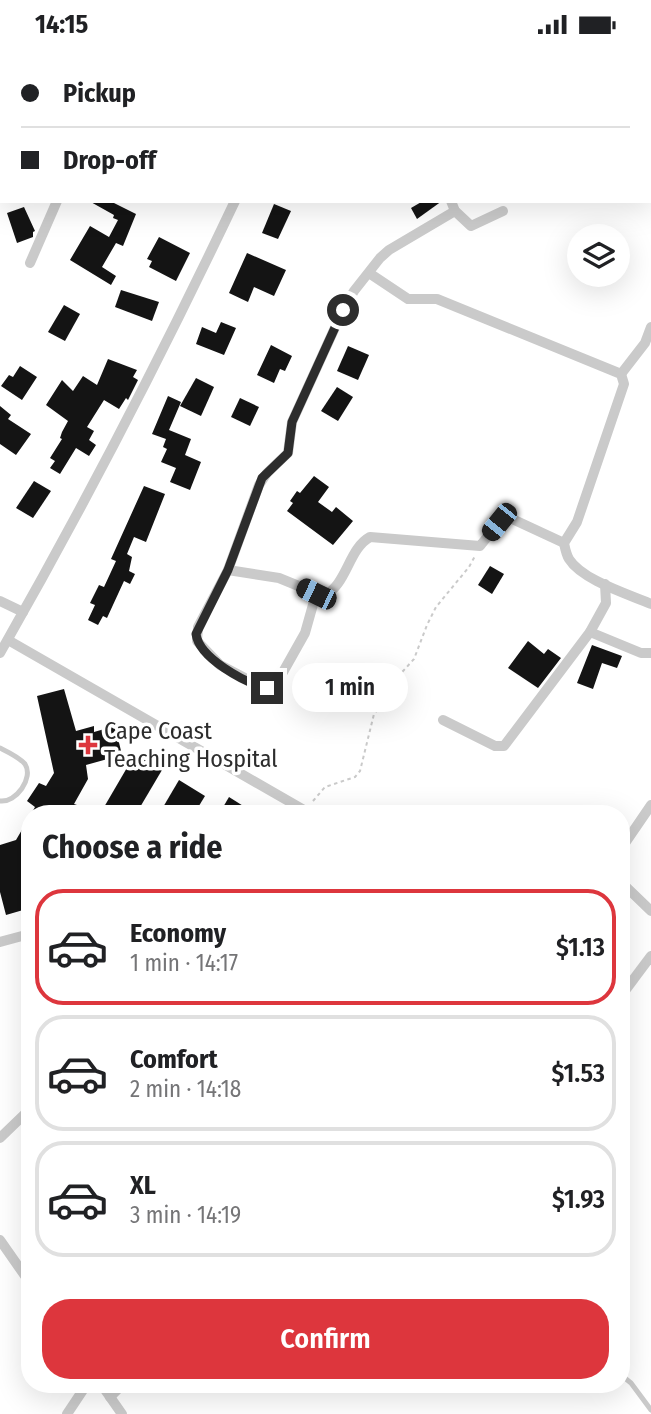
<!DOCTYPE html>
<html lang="en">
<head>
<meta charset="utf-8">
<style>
	body { margin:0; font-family:"Fira Sans Condensed",sans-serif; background:#f2f2f2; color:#202124; height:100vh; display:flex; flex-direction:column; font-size:26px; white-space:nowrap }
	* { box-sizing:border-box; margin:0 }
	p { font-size:23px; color:#757577 }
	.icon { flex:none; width:38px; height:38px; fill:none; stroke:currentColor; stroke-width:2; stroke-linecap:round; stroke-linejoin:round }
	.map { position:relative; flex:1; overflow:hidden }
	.drawer { position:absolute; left:21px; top:756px; width:609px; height:588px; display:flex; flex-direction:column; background:#fff; border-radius:28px; box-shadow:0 7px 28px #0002 }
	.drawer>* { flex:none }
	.top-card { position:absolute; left:0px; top:0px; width:651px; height:154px; box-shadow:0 7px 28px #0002; display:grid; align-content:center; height:154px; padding:0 21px; background:#fff }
	.buttons { position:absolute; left:567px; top:175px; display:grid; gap:14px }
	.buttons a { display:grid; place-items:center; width:63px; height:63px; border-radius:50%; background:#fff; box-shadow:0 7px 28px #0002; font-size:35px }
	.end { position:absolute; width:32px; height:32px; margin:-16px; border:9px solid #2d2d2d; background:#fff; box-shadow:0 0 0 4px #fff }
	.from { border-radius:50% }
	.bubble { position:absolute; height:49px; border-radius:24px; background:#fff; box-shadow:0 7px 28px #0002; font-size:23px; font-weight:600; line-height:49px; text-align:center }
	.car { position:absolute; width:21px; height:42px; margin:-21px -10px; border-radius:9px; box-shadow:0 0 5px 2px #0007; background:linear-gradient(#222 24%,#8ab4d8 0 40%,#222 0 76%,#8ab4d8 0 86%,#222 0) }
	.top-card b { display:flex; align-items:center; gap:24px; height:66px; font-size:26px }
	.top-card b+b { border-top:2px solid #e0e0e0 }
	.top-card i { width:18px; height:18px; background:#202124 }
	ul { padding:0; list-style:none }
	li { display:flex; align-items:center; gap:21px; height:116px; margin:0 14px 10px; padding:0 7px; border:4px solid #e0e0e0; border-radius:28px }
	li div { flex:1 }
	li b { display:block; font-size:26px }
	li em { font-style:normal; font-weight:600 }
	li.on { border-color:#dd363d }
	li>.icon { width:63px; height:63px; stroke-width:1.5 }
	h2 { padding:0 21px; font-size:32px; line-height:84px }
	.cta { display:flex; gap:14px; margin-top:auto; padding:14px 21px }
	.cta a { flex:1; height:80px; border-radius:28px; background:#dd363d; color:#fff; font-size:28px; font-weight:600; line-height:80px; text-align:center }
	.status { display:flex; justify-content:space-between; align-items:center; height:49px; padding:0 35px; background:#fff; direction:ltr }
	.status svg { height:19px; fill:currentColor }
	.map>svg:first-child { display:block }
	.building { fill:#141414 }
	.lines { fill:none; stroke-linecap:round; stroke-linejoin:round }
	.path { stroke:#cacaca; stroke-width:2; stroke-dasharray:3.5 3.5; stroke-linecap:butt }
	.lane { stroke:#cacaca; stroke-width:5 }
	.street { stroke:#cacaca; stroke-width:10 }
	.route { stroke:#2d2d2d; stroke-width:9 }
	.poi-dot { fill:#dd363d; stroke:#fff; stroke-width:2.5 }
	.labels { text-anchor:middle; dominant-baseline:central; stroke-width:7; stroke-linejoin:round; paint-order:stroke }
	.poi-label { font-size:24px; fill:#2d2d2d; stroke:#fff; text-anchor:start }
</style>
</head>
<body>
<div class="status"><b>14:15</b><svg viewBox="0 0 49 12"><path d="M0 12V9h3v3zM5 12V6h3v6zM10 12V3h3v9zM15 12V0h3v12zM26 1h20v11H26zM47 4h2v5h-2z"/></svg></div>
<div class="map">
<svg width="651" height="1365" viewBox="0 0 651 1365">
	<rect width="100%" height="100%" fill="#fff"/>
	<!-- building -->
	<g class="building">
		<path d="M89,152H110L136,165L123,197L116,194L102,218L116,227L111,236L70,211L90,177L109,188L118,171L113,169L114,166Z"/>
		<path d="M423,152H442L417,170L411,159Z"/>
		<path d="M274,155L291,162L278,190L262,184Z"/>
		<path d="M24,158L35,182L33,183V188L17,194L7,164Z"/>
		<path d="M159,188L190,204L176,232L149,218L152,212L147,210Z"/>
		<path d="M247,204L286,221L274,247L254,238L248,253L229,244Z"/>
		<path d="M121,241L159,253L152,272L115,258Z"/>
		<path d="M64,256L80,265L65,292L48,283Z"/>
		<path d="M221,273L236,279L224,306L196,295L202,278L216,284Z"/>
		<path d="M271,296L292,307L285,322L280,320L274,334L257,326Z"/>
		<path d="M348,297L369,306L358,331L337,322Z"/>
		<path d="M108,310L137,321L133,328L138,331L128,351L126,349L119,360L104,351L87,378L94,382L89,391L96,396L89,407L76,399L60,425L50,419L55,412L50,409L62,390L60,389L62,383L68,372L46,356L62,331L73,342L83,327L97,336Z"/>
		<path d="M20,317L37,328L22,351L1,337L9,326L13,328Z"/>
		<path d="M196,329L214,338L201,367L180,357Z"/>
		<path d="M337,338L353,348L338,372L321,362Z"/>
		<path d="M168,347L181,353L169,381L191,390L185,406L201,413L190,441L170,433L176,419L161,413L167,400L163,398L166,390L152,385Z"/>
		<path d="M240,349L259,358L250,377L231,368Z"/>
		<path d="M0,357L11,366L8,370L31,385L16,406L0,395Z"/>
		<path d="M314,427L329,438L318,453L332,463L336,458L353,472L333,496L287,462L293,454L290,452L297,442L300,444Z"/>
		<path d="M34,432L51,442L33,469L16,459Z"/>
		<path d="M144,437L165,445L146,493L134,488L127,505L132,508L129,522L135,525L130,535L124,532L107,569L103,567L98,576L88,571L95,556L90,554L99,536L104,538L116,512L111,510Z"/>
		<path d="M490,517L504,525L492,545L478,536Z"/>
		<path d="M528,592L544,605L548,600L561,609L538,639L508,619Z"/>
		<path d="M592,596L622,607L617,619L602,614L593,640L577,634Z"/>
		<path d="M64,640L76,682L94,677V683L115,677L122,706L86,716L88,730L74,755L80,757L75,765H31L35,758L27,752L39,734L46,737L54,724L37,647Z"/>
		<path d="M135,705L162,721L136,765H100Z"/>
		<path d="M179,731L205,747L194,765H159Z"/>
		<path d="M229,748L256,765H219Z"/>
		<path d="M30,767V819L23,821L30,859L6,866L0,843V796L16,791Z"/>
	</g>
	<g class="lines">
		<!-- path -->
		<path class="path" d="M313,752L325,738L355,728L360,722L374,665L385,652L394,632L414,610L427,576L436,558L469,518L475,507"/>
		<!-- lane -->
		<g class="lane">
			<path d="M0,699C8,703 19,708 25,715C34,729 16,754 0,752"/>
			<path d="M621,1326L631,1334L651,1361"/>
		</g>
		<!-- street -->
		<g class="street">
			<path d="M391,0V2"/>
			<path d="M140,2L141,0"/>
			<path d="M304,2V0"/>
			<path d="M548,2L549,0"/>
			<path d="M451,152L455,162L471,177L503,162"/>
			<path d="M455,162L389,201L380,209L354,242L343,261L292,373L288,404L267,424L259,436L228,521L279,529L323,547C347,537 348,500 370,488L480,497L499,473L508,468L564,494"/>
			<path d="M30,214L57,152"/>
			<path d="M369,224L408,250H437L621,325L624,335L577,473L564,494C565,499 566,505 569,510C582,531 628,545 651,555"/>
			<path d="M621,325L645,294L651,278"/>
			<path d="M228,521L198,578L197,592L220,616L260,637C268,639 272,638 278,632L305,584L316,545"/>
			<path d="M0,552L23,563"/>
			<path d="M590,583L641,604H651"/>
			<path d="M8,591L311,765"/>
			<path d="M0,604C84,457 162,306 235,152"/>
			<path d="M443,671L495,697H504L590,583L606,554L605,535"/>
			<path d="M621,800L651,756"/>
			<path d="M621,833L651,862"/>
			<path d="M0,893L22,887L30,889"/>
			<path d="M621,947L651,907"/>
			<path d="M0,1089L30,1060"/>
			<path d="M0,1191L30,1234"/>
			<path d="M101,1335L122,1365"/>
			<path d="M110,1348L123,1335"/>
			<path d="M67,1365L87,1335"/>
		</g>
	</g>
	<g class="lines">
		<!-- route -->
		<path class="route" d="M267,639C245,634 199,609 196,585L228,521L262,429L288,404L292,373L343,261"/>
	</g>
	<!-- markers -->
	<path class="poi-dot" d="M84.5 685.5h7v7h7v7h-7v7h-7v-7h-7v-7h7z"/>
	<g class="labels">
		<!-- poi labels -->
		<g class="poi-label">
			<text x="104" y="682">Cape Coast<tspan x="104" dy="28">Teaching Hospital</tspan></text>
		</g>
	</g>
</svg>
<div class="buttons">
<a><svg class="icon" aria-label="layers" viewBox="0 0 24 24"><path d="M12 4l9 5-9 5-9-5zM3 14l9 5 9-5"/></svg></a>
</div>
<i class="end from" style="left:343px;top:261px"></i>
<i class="end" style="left:267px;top:639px"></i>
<div class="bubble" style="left:292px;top:614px;width:116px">1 min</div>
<i class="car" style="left:499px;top:473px;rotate:219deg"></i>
<i class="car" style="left:316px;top:545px;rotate:296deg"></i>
<div class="top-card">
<b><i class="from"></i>Pickup</b>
<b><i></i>Drop-off</b>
</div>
<section class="drawer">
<h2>Choose a ride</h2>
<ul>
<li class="on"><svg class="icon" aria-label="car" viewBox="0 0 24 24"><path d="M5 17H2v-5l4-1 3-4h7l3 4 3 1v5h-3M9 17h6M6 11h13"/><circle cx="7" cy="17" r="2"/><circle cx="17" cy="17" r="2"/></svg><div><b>Economy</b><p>1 min · 14:17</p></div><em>$1.13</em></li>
<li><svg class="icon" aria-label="car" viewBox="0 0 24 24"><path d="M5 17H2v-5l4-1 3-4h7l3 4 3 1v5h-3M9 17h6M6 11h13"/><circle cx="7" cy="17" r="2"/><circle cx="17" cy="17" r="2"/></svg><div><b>Comfort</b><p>2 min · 14:18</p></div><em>$1.53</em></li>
<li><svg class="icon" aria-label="car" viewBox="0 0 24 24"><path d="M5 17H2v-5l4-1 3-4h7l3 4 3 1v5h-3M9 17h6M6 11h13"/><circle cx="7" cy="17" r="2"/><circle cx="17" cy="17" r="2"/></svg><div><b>XL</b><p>3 min · 14:19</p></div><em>$1.93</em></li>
</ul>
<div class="cta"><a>Confirm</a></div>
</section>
</div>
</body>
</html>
